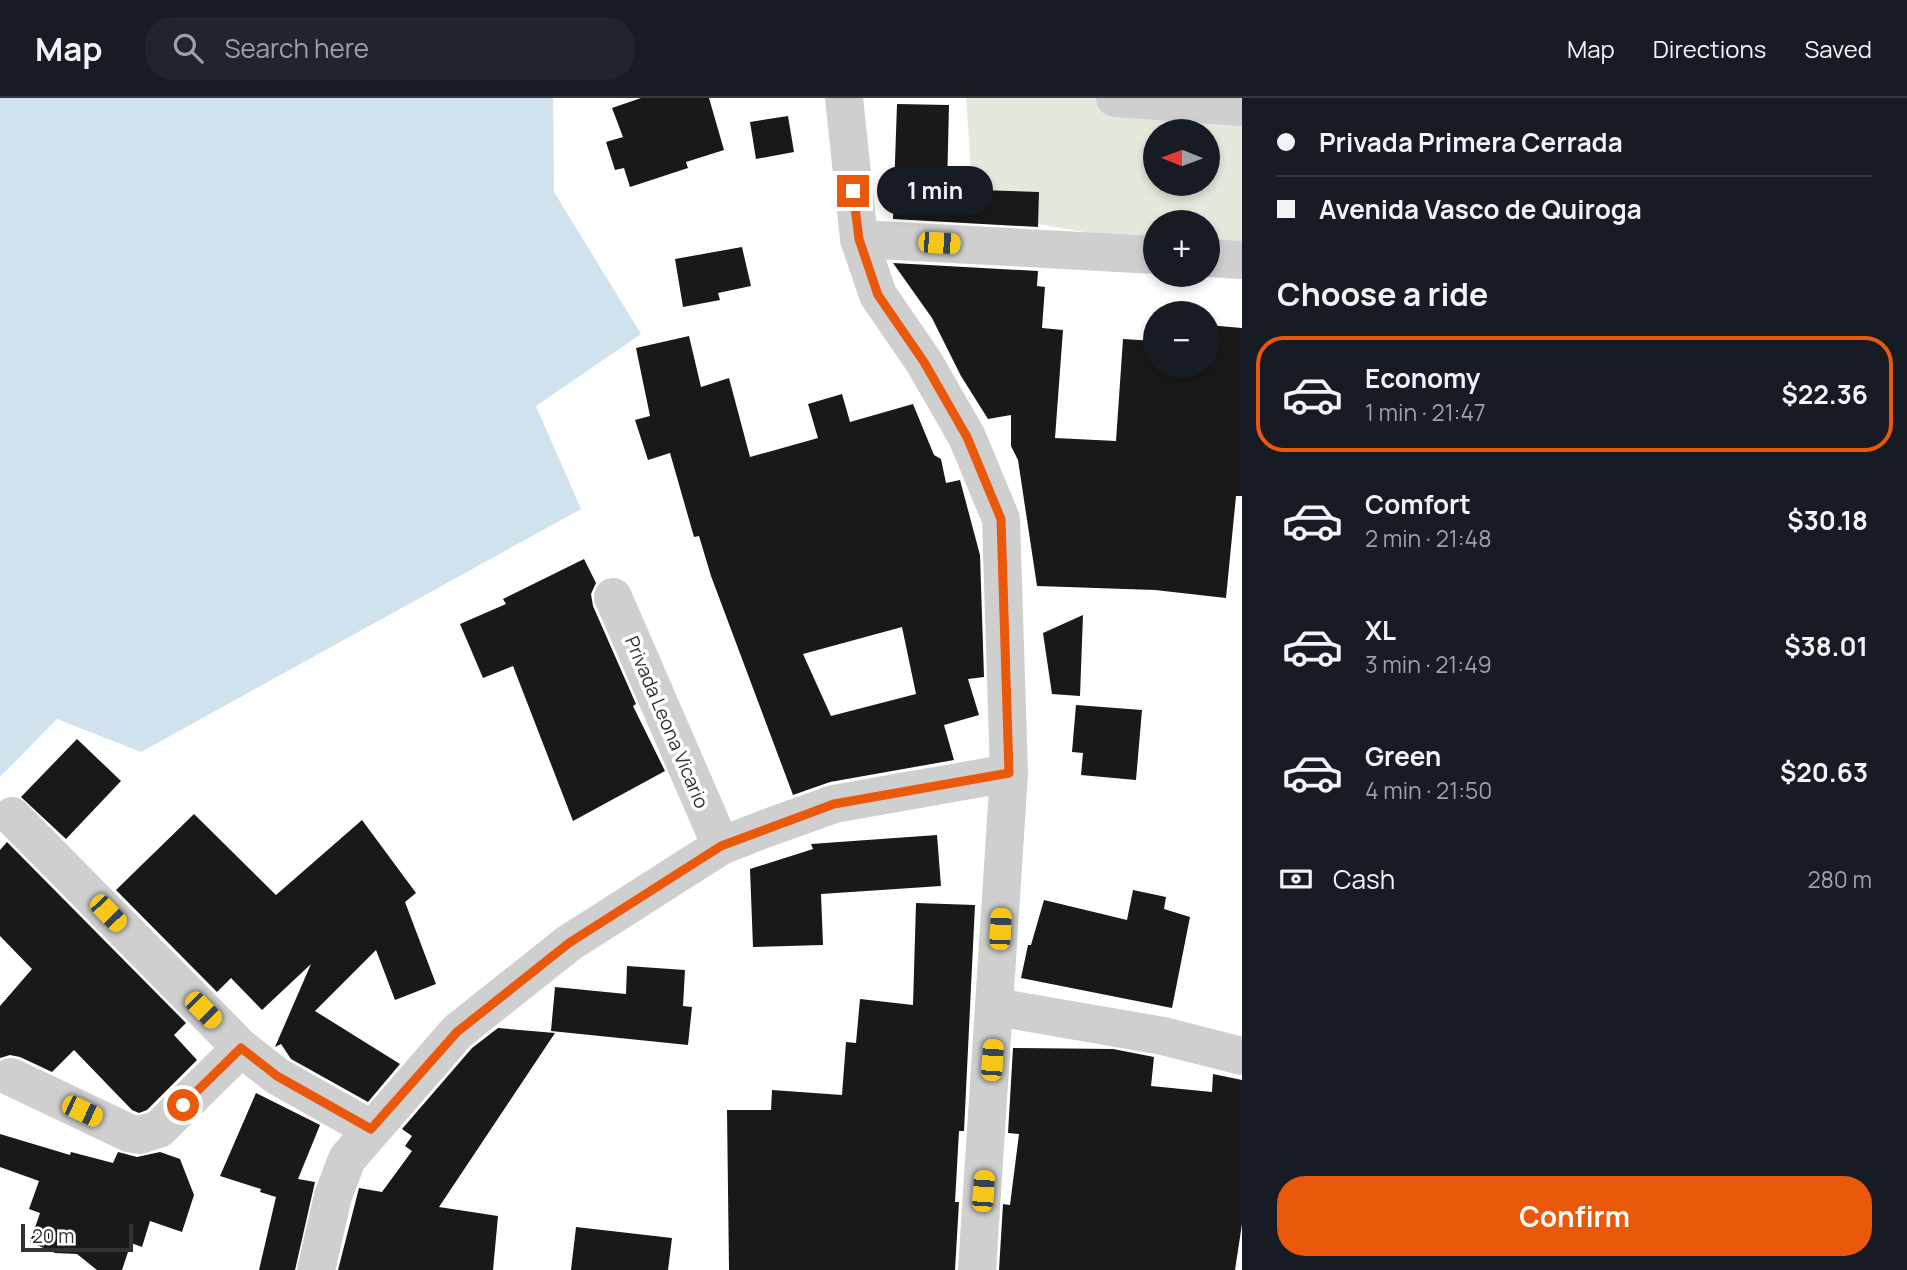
<!DOCTYPE html>
<html lang="en">
<head>
<meta charset="utf-8">
<style>
	body { margin:0; font-family:Manrope,sans-serif; background:#20242c; color:#f1f3f6; height:100vh; display:flex; flex-direction:column; font-size:26px; white-space:nowrap }
	* { box-sizing:border-box; margin:0 }
	p { font-size:23px; color:#9ea1a6 }
	.icon { flex:none; width:38px; height:38px; fill:none; stroke:currentColor; stroke-width:2; stroke-linecap:round; stroke-linejoin:round }
	.map { position:relative; flex:1; overflow:hidden }
	.details { display:flex; flex-direction:column; background:#171b24; width:665px }
	.details>* { flex:none }
	.top-card { display:grid; align-content:center; height:154px; padding:0 35px; background:#171b24 }
	.needle { width:46px; rotate:271deg }
	.tools { position:absolute; left:1143px; top:21px; display:grid; gap:14px }
	.tools a { display:grid; place-items:center; width:77px; height:77px; border-radius:50%; background:#171b24; box-shadow:0 4px 10px #0003; font-size:35px }
	.scale { position:absolute; left:21px; bottom:18px; width:112px; box-sizing:border-box; padding-left:7px; border:4px solid #323232; border-top:0; font-size:19px; line-height:24px; white-space:nowrap; color:#323232; -webkit-text-stroke:5px #fff; paint-order:stroke }
	.end { position:absolute; width:32px; height:32px; margin:-16px; border:9px solid #ea580c; background:#fff; box-shadow:0 0 0 4px #fff }
	.from { border-radius:50% }
	.bubble { position:absolute; height:49px; border-radius:24px; background:#171b24; box-shadow:0 4px 10px #0003; font-size:23px; font-weight:700; line-height:49px; text-align:center }
	.car { position:absolute; width:21px; height:42px; margin:-21px -10px; border-radius:9px; box-shadow:0 0 5px 2px #0007; background:linear-gradient(#f5c518 24%,#345 0 40%,#f5c518 0 76%,#345 0 86%,#f5c518 0) }
	.top-card b { display:flex; align-items:center; gap:24px; height:66px; font-size:26px }
	.top-card b+b { border-top:2px solid #363941 }
	.top-card i { width:18px; height:18px; background:#f1f3f6 }
	ul { padding:0; list-style:none }
	li { display:flex; align-items:center; gap:21px; height:116px; margin:0 14px 10px; padding:0 21px; border:4px solid transparent; border-radius:28px }
	li div { flex:1 }
	li b { display:block; font-size:26px }
	li em { font-style:normal; font-weight:700 }
	li.active { border-color:#ea580c }
	li>.icon { width:63px; height:63px; stroke-width:1.5 }
	h2 { padding:0 35px; font-size:32px; line-height:84px }
	.pay { display:flex; align-items:center; gap:18px; height:77px; padding:0 35px; font-size:26px }
	.pay p { margin-inline-start:auto }
	.primary-button { display:flex; gap:14px; margin-top:auto; padding:14px 35px }
	.primary-button a { flex:1; height:80px; border-radius:28px; background:#ea580c; color:#fff; font-size:28px; font-weight:700; line-height:80px; text-align:center }
	header { display:flex; align-items:center; gap:42px; box-sizing:border-box; height:98px; padding:0 35px; background:#171b24; border-bottom:2px solid #363941 }
	header strong { font-size:33px }
	nav { display:flex; gap:38px; margin-inline-start:auto; font-size:24px }
	.search { width:490px; height:63px; background:#20242c; display:flex; align-items:center; gap:18px; box-sizing:border-box; padding:0 24px; border-radius:28px; color:#9ea1a6; font-size:26px }
	main { display:flex; flex:1; min-height:0 }
	.map>svg:first-child { display:block }
	.green { fill:#e3e9dc; fill-rule:evenodd }
	.water { fill:#cfe2ed }
	.building { fill:#191919; fill-rule:evenodd }
	.lines { fill:none; stroke-linecap:round; stroke-linejoin:round }
	.minor { stroke:#cfcfcf; stroke-width:38 }
	.route { stroke:#ea580c; stroke-width:9 }
	.labels { text-anchor:middle; dominant-baseline:central; stroke-width:7; stroke-linejoin:round; paint-order:stroke }
	.street-label { font-size:19px; fill:#323232; stroke:#fff }
</style>
</head>
<body>
<header>
<strong>Map</strong>
<div class="search"><svg class="icon" aria-label="search" viewBox="0 0 24 24"><circle cx="10" cy="10" r="6"/><path d="M15 15l6 6"/></svg>Search here</div>
<nav><a>Map</a><a>Directions</a><a>Saved</a></nav>
</header>
<main>
<div class="map">
<svg width="1242" height="1172" viewBox="0 0 1242 1172">
	<rect width="100%" height="100%" fill="#fff"/>
	<!-- green -->
	<path class="green" d="M966,0H1242V161L1208,155V124H1155V146L974,115ZM1155,33H1208V86H1155Z"/>
	<!-- water -->
	<path class="water" d="M0,0H553L554,94L641,236L536,308L581,411L141,654L57,621L0,679Z"/>
	<!-- building -->
	<g class="building">
		<path d="M641,0H709L724,52L686,64L688,70L630,89L624,70L615,72L606,44L623,39L612,10Z"/>
		<path d="M897,6L949,7L947,91L1039,94L1038,129L893,121Z"/>
		<path d="M788,18L794,54L756,61L750,24Z"/>
		<path d="M742,149L751,188L718,195L720,202L683,209L675,161Z"/>
		<path d="M893,165L1038,173L1037,188L1045,189L1042,230L1063,232L1055,340L1116,343L1123,241L1155,243V268H1208V227L1242,230V398H1236L1226,500L1155,492L1037,488L1018,362L1011,348V317L988,321L961,278L932,220Z"/>
		<path d="M689,238L701,289L729,280L750,359L818,340L808,306L842,296L850,324L913,306L934,357L941,361L946,385L960,382L980,457L984,579L968,581L979,617L944,627L954,662L830,684L793,697L711,478L699,438L694,439L670,355L648,362L635,322L650,318L636,250ZM902,529L916,596L831,618L803,556Z"/>
		<path d="M584,461L596,485L591,496L593,508L636,606L633,608L665,673L573,723L513,568L483,580L460,526L506,506L503,501Z"/>
		<path d="M1083,517L1080,598L1052,596L1043,535Z"/>
		<path d="M1076,607L1142,612L1136,682L1081,677L1083,655L1072,654Z"/>
		<path d="M77,641L121,683L66,741L21,699Z"/>
		<path d="M194,716L276,797L362,722L416,795L405,804L436,886L395,902L376,852L315,913L400,966L368,1004L291,961L281,946L275,949L311,866L262,912L231,880L217,894L116,792Z"/>
		<path d="M937,737L941,788L821,796L823,847L753,849L750,771L813,751L811,746Z"/>
		<path d="M7,744L186,925L174,937L197,962L147,1012L139,1015L132,1012L74,952L52,974L20,959L10,957L0,960V908L32,871L0,838V752Z"/>
		<path d="M1133,792L1166,799L1164,811L1190,819L1172,910L1021,880L1028,847H1031L1044,802L1127,822Z"/>
		<path d="M916,805L975,807L964,1033H959L955,1104H959L955,1172H729L727,1012H771L772,992L842,997L846,944L856,945L860,901L913,907Z"/>
		<path d="M627,868L685,872L683,908L692,909L688,947L551,933L555,889L626,896Z"/>
		<path d="M498,930L555,935L439,1109L498,1118L493,1172H338L359,1090L382,1094L412,1053L405,1048L412,1038L402,1031L472,950Z"/>
		<path d="M1013,950L1113,951L1154,959L1151,988L1212,994L1213,976L1242,982V1126L1235,1172H999L1003,1106L1010,1107L1019,1036L1008,1035Z"/>
		<path d="M256,995L320,1027L298,1081L315,1084L295,1172H259L276,1099L260,1094L261,1091L220,1078Z"/>
		<path d="M0,1036L70,1057L71,1054L113,1065L118,1054L137,1059L160,1054L180,1061L194,1097L182,1134L150,1123L142,1149L131,1145L122,1172H97L77,1156L55,1155L30,1144L40,1115L29,1111L39,1083L0,1069Z"/>
		<path d="M576,1129L672,1140L668,1172H571Z"/>
	</g>
	<g class="lines">
		<!-- minor -->
		<g class="minor">
			<path d="M844,0L859,141L878,197L924,264L967,339L1001,421L1009,675L977,1172"/>
			<path d="M1115,0L1242,9"/>
			<path d="M859,141L1155,157"/>
			<path d="M1208,160L1242,162"/>
			<path d="M613,499L721,748"/>
			<path d="M12,718L241,950L277,978L371,1031"/>
			<path d="M996,909L1163,938L1242,958"/>
			<path d="M11,979L129,1035L140,1037L159,1031L241,950"/>
			<path d="M316,1172L333,1098L347,1061L457,934L569,845L721,748L767,730L834,706L1009,675"/>
		</g>
	</g>
	<g class="lines">
		<!-- route -->
		<path class="route" d="M183,1007L241,950L277,978L371,1031L457,934L569,845L721,748L834,706L1009,675L1001,421L967,339L924,264L878,197L859,141L853,93"/>
	</g>
	<g class="labels">
		<!-- street labels -->
		<g class="street-label">
			<text transform="translate(667 624) rotate(67)">Privada Leona Vicario</text>
		</g>
	</g>
</svg>
<div class="tools">
<a><svg class="needle" viewBox="-14 -14 28 28"><path d="M0-13l5 13h-10z" fill="#e53935"/><path d="M0 13l5-13h-10z" fill="#9ea1a6"/></svg></a>
<a>+</a>
<a>−</a>
</div>
<div class="scale">20 m</div>
<i class="end from" style="left:183px;top:1007px"></i>
<i class="end" style="left:853px;top:93px"></i>
<div class="bubble" style="left:877px;top:68px;width:116px">1 min</div>
<i class="car" style="left:939px;top:145px;rotate:93deg"></i>
<i class="car" style="left:108px;top:815px;rotate:136deg"></i>
<i class="car" style="left:1000px;top:831px;rotate:3deg"></i>
<i class="car" style="left:203px;top:912px;rotate:135deg"></i>
<i class="car" style="left:992px;top:962px;rotate:4deg"></i>
<i class="car" style="left:82px;top:1013px;rotate:115deg"></i>
<i class="car" style="left:983px;top:1093px;rotate:4deg"></i>
</div>
<section class="details">
<div class="top-card">
<b><i class="from"></i>Privada Primera Cerrada</b>
<b><i></i>Avenida Vasco de Quiroga</b>
</div>
<h2>Choose a ride</h2>
<ul>
<li class="active"><svg class="icon" aria-label="car" viewBox="0 0 24 24"><path d="M5 17H2v-5l4-1 3-4h7l3 4 3 1v5h-3M9 17h6M6 11h13"/><circle cx="7" cy="17" r="2"/><circle cx="17" cy="17" r="2"/></svg><div><b>Economy</b><p>1 min · 21:47</p></div><em>$22.36</em></li>
<li><svg class="icon" aria-label="car" viewBox="0 0 24 24"><path d="M5 17H2v-5l4-1 3-4h7l3 4 3 1v5h-3M9 17h6M6 11h13"/><circle cx="7" cy="17" r="2"/><circle cx="17" cy="17" r="2"/></svg><div><b>Comfort</b><p>2 min · 21:48</p></div><em>$30.18</em></li>
<li><svg class="icon" aria-label="car" viewBox="0 0 24 24"><path d="M5 17H2v-5l4-1 3-4h7l3 4 3 1v5h-3M9 17h6M6 11h13"/><circle cx="7" cy="17" r="2"/><circle cx="17" cy="17" r="2"/></svg><div><b>XL</b><p>3 min · 21:49</p></div><em>$38.01</em></li>
<li><svg class="icon" aria-label="car" viewBox="0 0 24 24"><path d="M5 17H2v-5l4-1 3-4h7l3 4 3 1v5h-3M9 17h6M6 11h13"/><circle cx="7" cy="17" r="2"/><circle cx="17" cy="17" r="2"/></svg><div><b>Green</b><p>4 min · 21:50</p></div><em>$20.63</em></li>
</ul>
<div class="pay"><svg class="icon" aria-label="cash" viewBox="0 0 24 24"><path d="M3 7h18v10H3z"/><circle cx="12" cy="12" r="2"/></svg>Cash<p>280 m</p></div>
<div class="primary-button"><a>Confirm</a></div>
</section>
</main>
</body>
</html>
